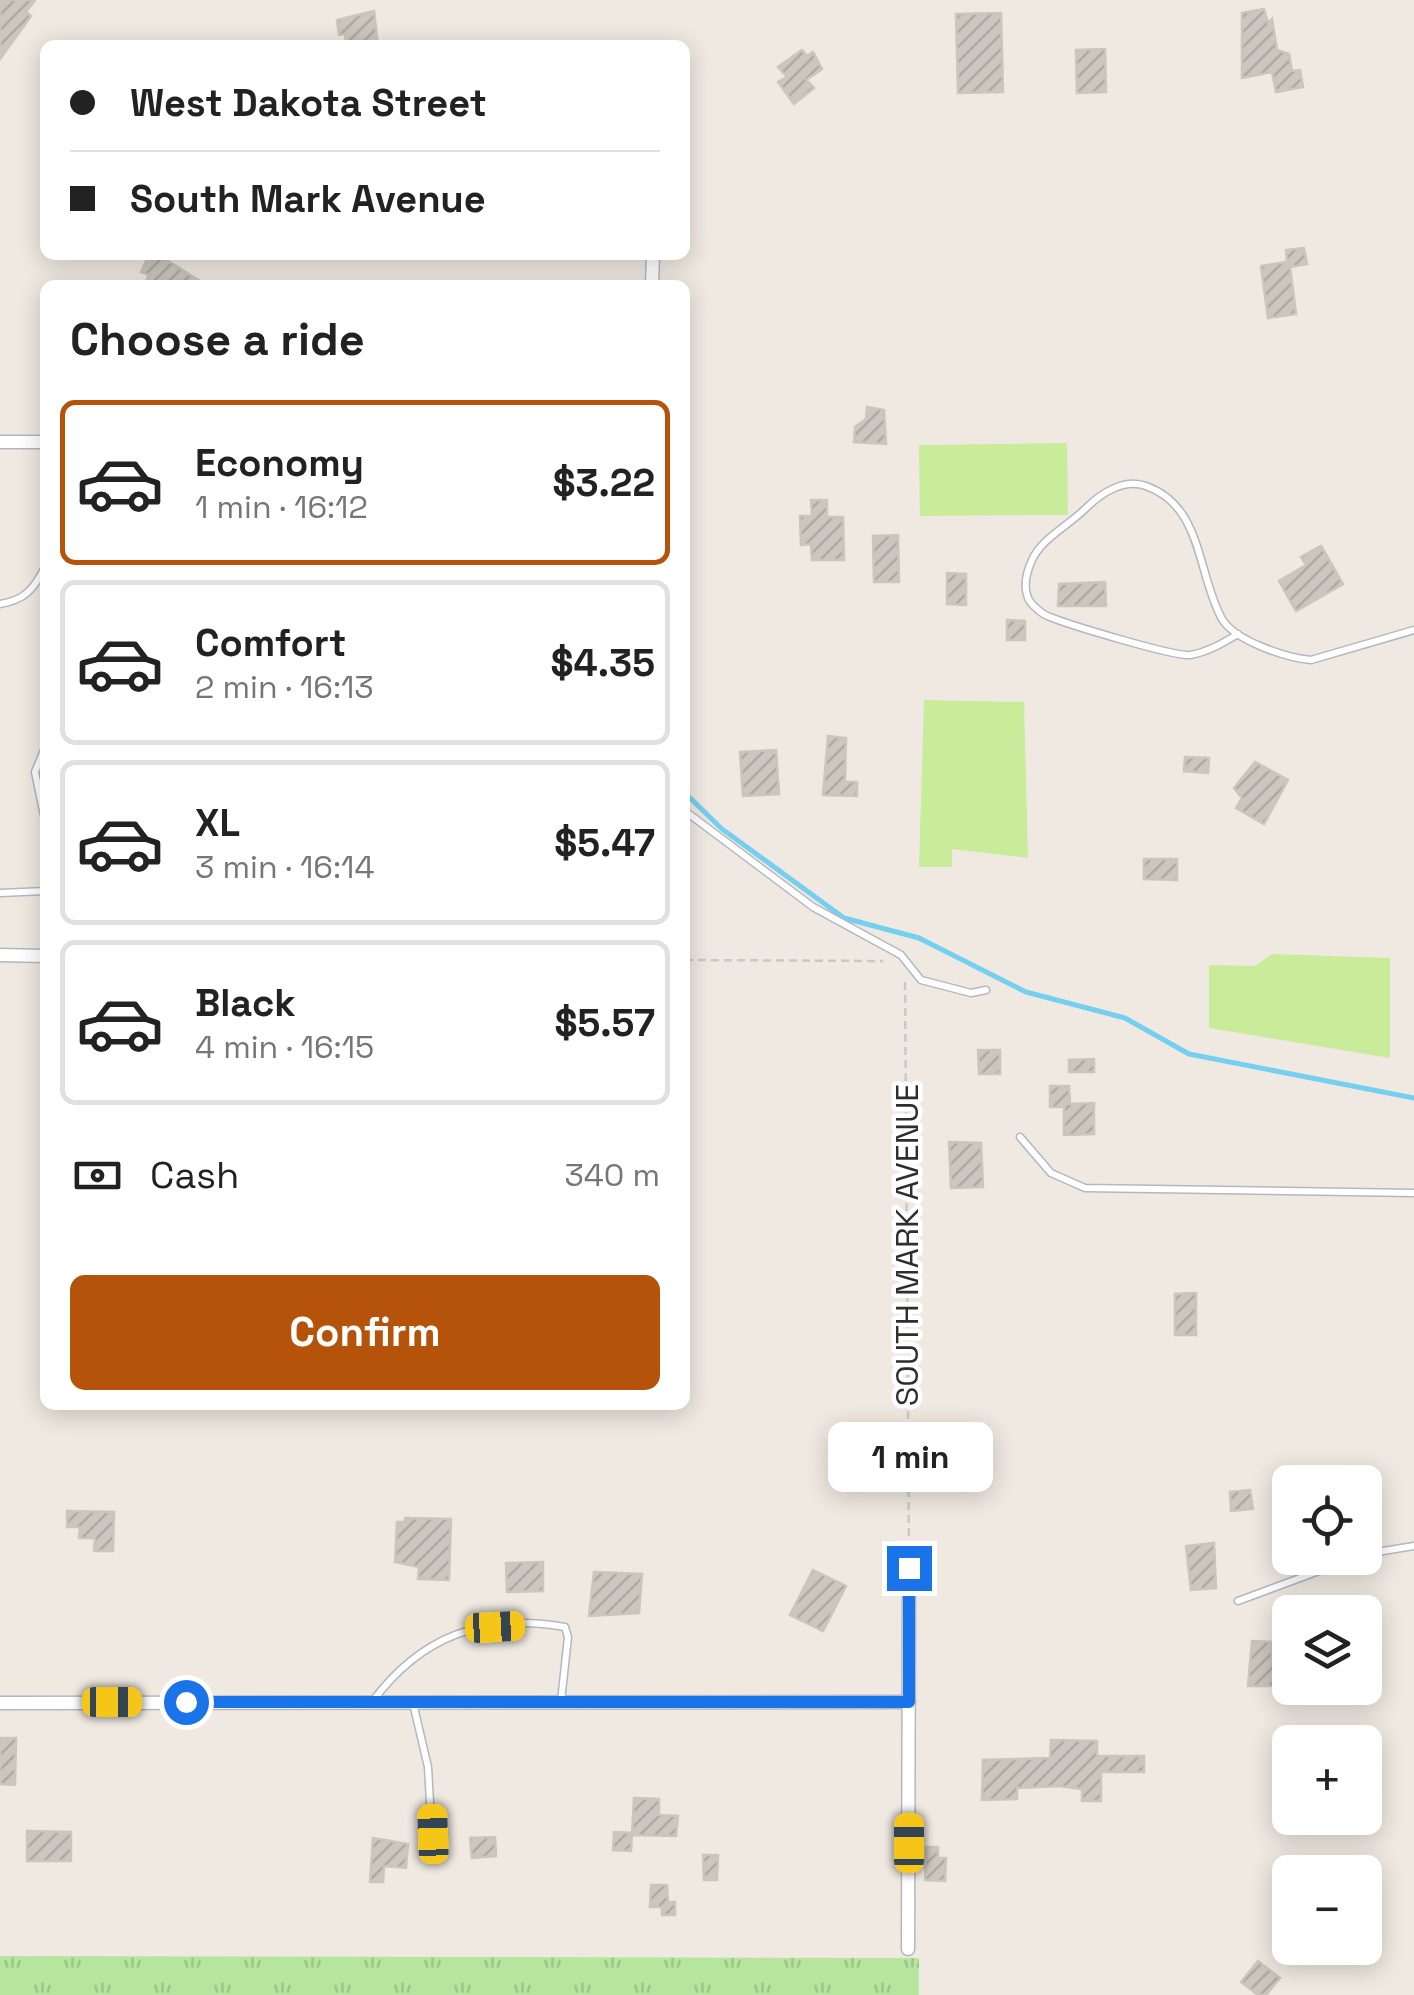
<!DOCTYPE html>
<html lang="en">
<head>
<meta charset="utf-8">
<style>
	body { margin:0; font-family:"Space Grotesk",sans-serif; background:#f6f6f6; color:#222; height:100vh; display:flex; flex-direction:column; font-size:38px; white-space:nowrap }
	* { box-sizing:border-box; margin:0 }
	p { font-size:32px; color:#767676 }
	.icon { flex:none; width:55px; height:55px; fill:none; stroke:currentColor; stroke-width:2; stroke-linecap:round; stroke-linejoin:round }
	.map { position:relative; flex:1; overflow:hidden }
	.side { position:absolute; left:40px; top:280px; width:650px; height:1130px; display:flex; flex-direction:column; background:#fff; border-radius:15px; box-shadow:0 5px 25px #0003 }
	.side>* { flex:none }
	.guide { position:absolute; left:40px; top:40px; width:650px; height:220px; border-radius:15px; box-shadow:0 5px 25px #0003; display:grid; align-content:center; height:220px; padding:0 30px; background:#fff }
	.controls { position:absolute; left:1272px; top:1465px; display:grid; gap:20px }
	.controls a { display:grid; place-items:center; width:110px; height:110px; border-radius:15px; background:#fff; box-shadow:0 5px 25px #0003; font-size:50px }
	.end { position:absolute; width:45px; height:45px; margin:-22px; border:12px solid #1a73e8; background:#fff; box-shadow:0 0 0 5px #fff }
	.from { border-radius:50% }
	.bubble { position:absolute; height:70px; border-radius:15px; background:#fff; box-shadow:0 5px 25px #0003; font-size:32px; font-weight:600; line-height:70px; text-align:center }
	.car { position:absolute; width:30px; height:60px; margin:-30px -15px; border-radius:12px; box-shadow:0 0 8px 2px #0007; background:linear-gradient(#f5c518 24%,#345 0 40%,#f5c518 0 76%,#345 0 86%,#f5c518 0) }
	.guide b { display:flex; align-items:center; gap:35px; height:95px; font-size:38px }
	.guide b+b { border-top:2px solid #e0e0e0 }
	.guide i { width:25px; height:25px; background:#222 }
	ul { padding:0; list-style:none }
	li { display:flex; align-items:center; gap:30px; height:165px; margin:0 20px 15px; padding:0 10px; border:5px solid #e0e0e0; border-radius:15px }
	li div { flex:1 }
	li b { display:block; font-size:38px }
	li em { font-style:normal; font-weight:600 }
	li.on { border-color:#b45309 }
	li>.icon { width:90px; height:90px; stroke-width:1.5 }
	h2 { padding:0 30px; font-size:45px; line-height:120px }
	.pay { display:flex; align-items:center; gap:25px; height:110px; padding:0 30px; font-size:38px }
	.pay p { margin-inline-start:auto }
	.primary-button { display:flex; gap:20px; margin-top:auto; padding:20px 30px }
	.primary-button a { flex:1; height:115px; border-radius:15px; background:#b45309; color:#fff; font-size:40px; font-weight:600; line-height:115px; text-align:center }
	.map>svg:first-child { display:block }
	.park { fill:url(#park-tufts) }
	.pitch { fill:#c9ec9a }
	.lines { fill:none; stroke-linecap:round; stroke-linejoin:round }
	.stream { stroke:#75cff0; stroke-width:5 }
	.building { fill:url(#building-hatch); stroke:#cbc5ba; stroke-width:2.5 }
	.service-casing { stroke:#b4b7c1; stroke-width:9 }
	.minor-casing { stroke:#b4b7c1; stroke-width:15 }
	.path { stroke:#c9c9c9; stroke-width:2.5; stroke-dasharray:8 5; stroke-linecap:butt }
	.service { stroke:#fff; stroke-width:6 }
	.minor { stroke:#fff; stroke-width:12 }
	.route { stroke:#1a73e8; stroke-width:12 }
	.labels { text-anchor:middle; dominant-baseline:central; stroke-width:9; stroke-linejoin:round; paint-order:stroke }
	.street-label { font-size:32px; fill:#2e2e2e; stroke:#fff }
</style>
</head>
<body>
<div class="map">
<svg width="1414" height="1995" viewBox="0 0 1414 1995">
	<defs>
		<pattern id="park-tufts" width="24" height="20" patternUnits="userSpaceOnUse" patternTransform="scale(2.5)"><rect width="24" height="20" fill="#b6e59e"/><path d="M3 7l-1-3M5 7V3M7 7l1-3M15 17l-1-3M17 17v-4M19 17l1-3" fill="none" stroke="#9dc588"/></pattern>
		<pattern id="building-hatch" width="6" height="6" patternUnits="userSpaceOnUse" patternTransform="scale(2.5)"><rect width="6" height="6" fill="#cbc7bf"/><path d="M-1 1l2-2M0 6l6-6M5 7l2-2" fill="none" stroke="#afaba4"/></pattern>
	</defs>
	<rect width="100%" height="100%" fill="#efe9e1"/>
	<!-- park -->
	<path class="park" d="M0,1956L919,1958V1995H0Z"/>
	<!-- pitch -->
	<g class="pitch">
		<path d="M1067,443L1068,515L920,516L919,445Z"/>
		<path d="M924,700L1024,702L1028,858L952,849V867H919Z"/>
		<path d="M1272,954L1390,958V1058L1209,1028V965L1255,966Z"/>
	</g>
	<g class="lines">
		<!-- stream -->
		<path class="stream" d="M685,793L722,829L844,918L919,938L1026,992L1125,1018L1189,1054L1414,1098"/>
	</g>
	<!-- building -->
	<g class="building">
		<path d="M0,0H35L26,12L31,16L0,59Z"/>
		<path d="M1264,9L1268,23L1272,19L1277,50L1289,54L1292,71L1300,70L1303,87L1276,92L1272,72L1242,78V13Z"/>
		<path d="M374,11L378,45H346L345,34L339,35L337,20Z"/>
		<path d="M1001,13L1003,92L958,93L956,14Z"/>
		<path d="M1105,49L1106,92L1077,93L1076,50Z"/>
		<path d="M802,50L807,56L813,52L822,69L806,80L814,88L794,104L778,82L787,77L778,67Z"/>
		<path d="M1304,248L1307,264L1290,267L1296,314L1268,318L1261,266L1287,262L1286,250Z"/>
		<path d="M149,255L168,261L206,285H144L149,275L141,272Z"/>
		<path d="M867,407L884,410L886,444L854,442L855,427L866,419Z"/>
		<path d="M811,500H827V517H843L844,560H812L811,544L801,545L800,516H812Z"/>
		<path d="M898,535L899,582H874L873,536Z"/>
		<path d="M1321,546L1343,584L1296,611L1279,581L1306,565L1301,557Z"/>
		<path d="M947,573L966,574V605L947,604Z"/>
		<path d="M1105,582L1106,606H1058L1059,584Z"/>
		<path d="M1007,620L1025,621V640H1007Z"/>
		<path d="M828,736L846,738L845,782H857V796L823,795Z"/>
		<path d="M776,750L779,794L743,796L740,752Z"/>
		<path d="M1185,757L1209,758L1208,773L1184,771Z"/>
		<path d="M1255,762L1288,780L1264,824L1236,808L1242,798L1234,788Z"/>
		<path d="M1144,859H1177V880L1144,879Z"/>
		<path d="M978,1050H1000V1074H979Z"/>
		<path d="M1094,1059V1072H1069V1060Z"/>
		<path d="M1050,1086H1069L1070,1104L1094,1103V1134L1064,1135V1107H1050Z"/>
		<path d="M949,1142L981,1143L983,1187L951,1188Z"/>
		<path d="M1196,1293V1335H1175V1294Z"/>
		<path d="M1250,1490L1253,1509L1231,1511L1230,1492Z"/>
		<path d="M67,1511L114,1512L113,1551H94L95,1538H79L80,1527H67Z"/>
		<path d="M405,1518L451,1519L449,1580L418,1579L419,1567L395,1562L397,1522H405Z"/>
		<path d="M1214,1543L1216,1588L1191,1590L1186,1546Z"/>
		<path d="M543,1562V1591L507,1592L506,1563Z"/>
		<path d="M813,1570L846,1586L823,1631L790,1615Z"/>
		<path d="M594,1572L642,1574L639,1613L589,1616Z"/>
		<path d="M1252,1641L1272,1642V1659H1283L1282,1679H1276V1686H1248Z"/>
		<path d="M0,1738H16L15,1785L0,1784Z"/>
		<path d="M1051,1740L1097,1741V1756H1144V1772H1101V1801H1082V1789L1059,1786L1017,1788V1799L982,1800L983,1760L1050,1758Z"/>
		<path d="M634,1798L659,1799V1815L678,1816L676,1836L632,1835Z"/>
		<path d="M27,1831L71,1832V1861H27Z"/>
		<path d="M614,1832L632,1833L631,1851L613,1850Z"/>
		<path d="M495,1837L496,1856L472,1858L470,1838Z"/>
		<path d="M373,1838L408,1844L406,1868L384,1866L383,1882H370Z"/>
		<path d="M926,1847H938V1858H946L945,1881L925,1880Z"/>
		<path d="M703,1855H718L717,1880H704Z"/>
		<path d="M651,1885H667L668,1902H675V1915H662V1907H650Z"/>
		<path d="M1258,1961L1280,1978L1266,1995H1258L1241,1982Z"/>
	</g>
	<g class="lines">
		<defs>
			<g id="service">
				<path d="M0,604C25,600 34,589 45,567"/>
				<path d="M1238,634C1223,643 1208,652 1190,655C1175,657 1070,625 1050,617C1043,615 1031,605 1028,598C1023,586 1027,571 1032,560C1042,538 1068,526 1085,509C1101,493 1124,478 1146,486C1203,506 1197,574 1222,619C1235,641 1287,658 1311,660L1414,630"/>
				<path d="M45,748L35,772L45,820"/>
				<path d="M685,811L813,907L901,955L921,980L971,993L986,990"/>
				<path d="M0,893L45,891"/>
				<path d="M1020,1137L1051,1173L1085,1188L1414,1193"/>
				<path d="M1365,1554L1414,1546"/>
				<path d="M1238,1601L1354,1558"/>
				<path d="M372,1702C421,1636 483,1613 565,1627L568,1637L561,1701"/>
				<path d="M413,1703L428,1767L433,1856"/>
			</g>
			<g id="minor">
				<path d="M652,285L653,255"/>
				<path d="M0,442H45"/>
				<path d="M0,955L45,956"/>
				<path d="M0,1703L909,1702"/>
				<path d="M908,1949L909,1568"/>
			</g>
		</defs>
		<!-- service casing -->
		<use href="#service" class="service-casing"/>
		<!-- minor casing -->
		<use href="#minor" class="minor-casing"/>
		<!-- path -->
		<g class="path">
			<path d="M685,960L883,961"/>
			<path d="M905,982L909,1554"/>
		</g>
		<!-- service -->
		<use href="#service" class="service"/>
		<!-- minor -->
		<use href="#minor" class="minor"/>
	</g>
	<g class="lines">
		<!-- route -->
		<path class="route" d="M186,1702H909V1568"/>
	</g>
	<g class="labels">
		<!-- street labels -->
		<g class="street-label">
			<text transform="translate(907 1245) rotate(-90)">SOUTH MARK AVENUE</text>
		</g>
	</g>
</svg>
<div class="controls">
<a><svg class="icon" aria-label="locate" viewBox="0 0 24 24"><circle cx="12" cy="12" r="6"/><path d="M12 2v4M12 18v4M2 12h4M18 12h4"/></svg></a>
<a><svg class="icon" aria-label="layers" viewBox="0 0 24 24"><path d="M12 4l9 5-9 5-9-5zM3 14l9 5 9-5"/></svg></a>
<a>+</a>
<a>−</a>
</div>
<i class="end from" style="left:186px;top:1702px"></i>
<i class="end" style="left:909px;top:1568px"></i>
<div class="bubble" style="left:828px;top:1422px;width:165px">1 min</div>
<i class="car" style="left:495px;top:1627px;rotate:87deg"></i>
<i class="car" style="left:112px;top:1702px;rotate:90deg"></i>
<i class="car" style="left:433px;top:1834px;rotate:358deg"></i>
<i class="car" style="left:909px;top:1843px;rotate:0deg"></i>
<div class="guide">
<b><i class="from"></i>West Dakota Street</b>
<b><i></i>South Mark Avenue</b>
</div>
<section class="side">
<h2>Choose a ride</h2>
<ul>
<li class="on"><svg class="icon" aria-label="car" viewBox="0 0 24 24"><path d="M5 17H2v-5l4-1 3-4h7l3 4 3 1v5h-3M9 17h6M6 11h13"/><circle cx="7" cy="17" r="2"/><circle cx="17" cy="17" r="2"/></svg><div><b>Economy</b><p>1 min · 16:12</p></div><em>$3.22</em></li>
<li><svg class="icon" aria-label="car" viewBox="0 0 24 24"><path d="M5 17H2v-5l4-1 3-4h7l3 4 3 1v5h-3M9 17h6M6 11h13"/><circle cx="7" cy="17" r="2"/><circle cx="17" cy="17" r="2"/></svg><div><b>Comfort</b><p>2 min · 16:13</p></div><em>$4.35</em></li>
<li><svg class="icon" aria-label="car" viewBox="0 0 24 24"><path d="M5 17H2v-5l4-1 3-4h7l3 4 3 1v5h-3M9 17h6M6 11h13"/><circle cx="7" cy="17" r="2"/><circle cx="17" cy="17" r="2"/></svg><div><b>XL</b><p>3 min · 16:14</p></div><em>$5.47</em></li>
<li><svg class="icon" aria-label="car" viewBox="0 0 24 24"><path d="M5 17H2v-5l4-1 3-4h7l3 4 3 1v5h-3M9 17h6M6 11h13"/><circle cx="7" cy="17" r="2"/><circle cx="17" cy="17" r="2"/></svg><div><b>Black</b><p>4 min · 16:15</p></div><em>$5.57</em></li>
</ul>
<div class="pay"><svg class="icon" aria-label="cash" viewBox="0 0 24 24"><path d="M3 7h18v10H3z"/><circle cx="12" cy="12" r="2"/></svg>Cash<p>340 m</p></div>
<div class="primary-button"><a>Confirm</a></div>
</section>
</div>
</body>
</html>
